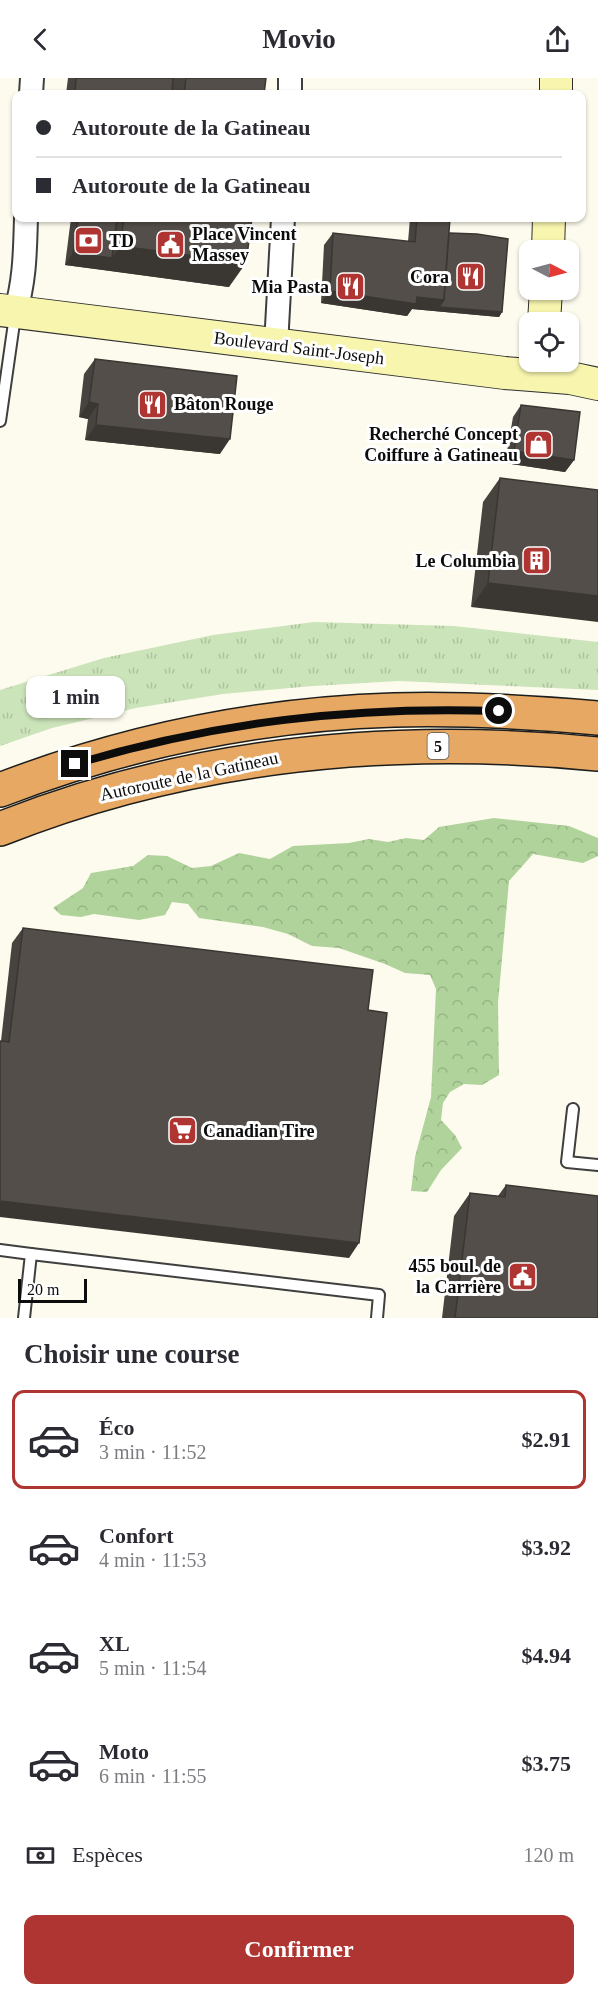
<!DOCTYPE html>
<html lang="fr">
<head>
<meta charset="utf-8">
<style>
	body { margin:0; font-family:"Times New Roman",serif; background:#f2f2f3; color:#2b2b33; height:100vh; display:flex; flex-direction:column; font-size:22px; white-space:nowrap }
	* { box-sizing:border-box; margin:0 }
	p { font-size:20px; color:#7c7c81 }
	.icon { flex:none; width:33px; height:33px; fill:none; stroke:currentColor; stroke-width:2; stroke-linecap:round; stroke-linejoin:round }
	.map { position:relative; height:1240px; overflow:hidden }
	.side { display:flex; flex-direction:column; background:#fff; flex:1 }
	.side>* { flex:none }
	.guide { position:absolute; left:12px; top:12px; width:574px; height:132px; border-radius:12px; box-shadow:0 2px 4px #0004; display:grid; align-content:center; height:132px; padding:0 24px; background:#fff }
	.needle { width:39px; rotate:96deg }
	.fabs { position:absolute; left:519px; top:162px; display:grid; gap:12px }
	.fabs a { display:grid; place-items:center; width:60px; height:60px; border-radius:12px; background:#fff; box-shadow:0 2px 4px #0004; font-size:30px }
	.scale { position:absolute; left:18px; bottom:15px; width:69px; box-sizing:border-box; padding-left:6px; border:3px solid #0c0c0c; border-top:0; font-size:16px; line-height:21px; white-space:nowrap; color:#0c0c0c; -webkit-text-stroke:4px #fff; paint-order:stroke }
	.end { position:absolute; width:27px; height:27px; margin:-14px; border:8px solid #0c0c0c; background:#fff; box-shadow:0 0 0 3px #fff }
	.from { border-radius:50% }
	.bubble { position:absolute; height:42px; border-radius:12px; background:#fff; box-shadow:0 2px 4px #0004; font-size:20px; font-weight:700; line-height:42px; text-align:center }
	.guide b { display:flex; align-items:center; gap:21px; height:57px; font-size:22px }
	.guide b+b { border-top:2px solid #e1e1e2 }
	.guide i { width:15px; height:15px; background:#2b2b33 }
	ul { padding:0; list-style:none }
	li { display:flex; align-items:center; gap:18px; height:99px; margin:0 12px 9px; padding:0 12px; border:3px solid transparent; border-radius:12px }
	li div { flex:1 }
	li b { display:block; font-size:22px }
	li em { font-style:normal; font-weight:700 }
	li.on { border-color:#ae3532 }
	li>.icon { width:54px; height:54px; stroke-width:1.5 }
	h2 { padding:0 24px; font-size:27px; line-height:72px }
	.pay { display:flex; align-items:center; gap:15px; height:66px; padding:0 24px; font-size:22px }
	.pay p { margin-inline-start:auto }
	.primary-button { display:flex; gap:12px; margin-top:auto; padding:12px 24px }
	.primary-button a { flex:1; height:69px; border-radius:12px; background:#ae3532; color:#fff; font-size:24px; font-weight:700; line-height:69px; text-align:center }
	header { display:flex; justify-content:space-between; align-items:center; height:78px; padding:0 24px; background:#fff; font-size:27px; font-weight:700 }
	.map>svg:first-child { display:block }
	.grass { fill:url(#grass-tufts) }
	.forest { fill:url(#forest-crowns) }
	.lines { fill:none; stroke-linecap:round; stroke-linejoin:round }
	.lane-casing { stroke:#3f3f3f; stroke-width:14 }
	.street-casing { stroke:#3f3f3f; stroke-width:26 }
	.secondary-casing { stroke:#2e2e2e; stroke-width:34 }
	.highway-casing { stroke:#1d1d1d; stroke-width:36 }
	.lane { stroke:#fff; stroke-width:10 }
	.street { stroke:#fff; stroke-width:22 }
	.secondary { stroke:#f7f5ae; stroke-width:32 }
	.highway { stroke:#e6a862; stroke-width:33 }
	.wall { fill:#47433f }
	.shaded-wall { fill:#3a3733 }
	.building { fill:#534e49; stroke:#3a3733; stroke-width:1.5 }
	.route { stroke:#0c0c0c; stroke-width:8 }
	.labels { text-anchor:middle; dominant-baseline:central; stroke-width:6; stroke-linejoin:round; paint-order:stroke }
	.shield { fill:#fff; stroke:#555; stroke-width:1.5 }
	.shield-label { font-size:16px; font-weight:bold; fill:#0c0c0c }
	.poi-label { font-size:18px; font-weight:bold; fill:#0c0c0c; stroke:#fff; text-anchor:end }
	.street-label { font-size:18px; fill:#0c0c0c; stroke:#fff }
</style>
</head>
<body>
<header><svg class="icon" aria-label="back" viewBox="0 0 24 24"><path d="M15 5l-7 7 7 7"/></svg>Movio<svg class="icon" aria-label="share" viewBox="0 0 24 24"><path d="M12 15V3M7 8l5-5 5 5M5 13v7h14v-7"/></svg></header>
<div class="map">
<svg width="598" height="1240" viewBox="0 0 598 1240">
	<defs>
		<pattern id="grass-tufts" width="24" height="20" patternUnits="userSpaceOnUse" patternTransform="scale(1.5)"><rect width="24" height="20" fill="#cce4ba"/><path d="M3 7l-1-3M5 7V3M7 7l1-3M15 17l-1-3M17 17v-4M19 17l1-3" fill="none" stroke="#aec29f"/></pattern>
		<pattern id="forest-crowns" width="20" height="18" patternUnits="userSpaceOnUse" patternTransform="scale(1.5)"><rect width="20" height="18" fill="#b0d39b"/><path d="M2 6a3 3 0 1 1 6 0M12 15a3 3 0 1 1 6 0" fill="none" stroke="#96b484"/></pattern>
	</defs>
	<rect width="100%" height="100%" fill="#fdfbed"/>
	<!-- grass -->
	<path class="grass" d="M314,544L454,548L598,564V612L399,603L313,608L223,616L136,630L52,650L0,668V612L104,580L213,557Z"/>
	<!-- forest -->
	<path class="forest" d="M494,740L569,748L598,760V778L583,785L533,776L509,803L498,925L499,997L482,1007L464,1006L450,1014L443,1025L441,1042L455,1057L462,1070L441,1092L427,1114L411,1113L415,1079L431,1019L436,911L430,897L405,895L385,886L339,870L312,868L288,856L263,849L199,840L188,826L172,824L165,837L139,842L94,836L81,839L61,837L53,830L83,810L91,795L133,788L148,777L167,778L192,790L211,788L239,775L270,781L293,768L349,765L369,761L388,764L406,760L424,762L439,749Z"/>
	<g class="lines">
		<defs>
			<g id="lane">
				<path d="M0,343L15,238"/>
				<path d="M573,1031L567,1084L598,1087"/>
				<path d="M0,1172L31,1176L24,1240"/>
				<path d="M31,1176L379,1217L377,1240"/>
			</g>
			<g id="street">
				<path d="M31,16L32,0"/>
				<path d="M290,16V0"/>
				<path d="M15,235C25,203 25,172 26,140"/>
				<path d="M276,267L283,140"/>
			</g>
			<g id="secondary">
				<path d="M556,16V0"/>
				<path d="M548,172L549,140"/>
				<path d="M0,232L505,295L570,300L598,306"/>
				<path d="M544,244L546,212"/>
			</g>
			<g id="highway">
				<path d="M0,712C125,664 260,636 394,632C462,630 530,634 598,640"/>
				<path d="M0,751C191,675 395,656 598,676"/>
			</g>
		</defs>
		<!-- lane casing -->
		<use href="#lane" class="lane-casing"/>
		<!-- street casing -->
		<use href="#street" class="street-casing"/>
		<!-- secondary casing -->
		<use href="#secondary" class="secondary-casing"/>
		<!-- highway casing -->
		<use href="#highway" class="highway-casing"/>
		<!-- lane -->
		<use href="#lane" class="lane"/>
		<!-- street -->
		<use href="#street" class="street"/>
		<!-- secondary -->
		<use href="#secondary" class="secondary"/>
		<!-- highway -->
		<use href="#highway" class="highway"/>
	</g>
	<!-- wall -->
	<g class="wall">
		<path d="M68,0H266L264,16H66Z"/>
		<path d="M71,140H252L229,209L65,187Z"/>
		<path d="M410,140H417L449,155L502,234L499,239L412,231L407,238L321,225L324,167L333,155L408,164Z"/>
		<path d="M95,281L220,376L85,362L88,341L79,339L84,296Z"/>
		<path d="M521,327L574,382L565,394L505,385L513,339Z"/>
		<path d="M500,400L598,412L471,529L483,424Z"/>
		<path d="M23,850L368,932L349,1180L1,963L12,865Z"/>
		<path d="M506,1107L598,1240H442L454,1138L470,1115L498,1118Z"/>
	</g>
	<!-- shaded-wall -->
	<g class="shaded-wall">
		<path d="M120,168L246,185L229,209L104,192Z"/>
		<path d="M73,175L112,180L104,192L65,187Z"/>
		<path d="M330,213L444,222L502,234L499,239L412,231L407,238L321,225Z"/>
		<path d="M89,324L98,326L88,341L79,339Z"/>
		<path d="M96,347L230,361L220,376L85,362Z"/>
		<path d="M514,373L574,382L565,394L505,385Z"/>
		<path d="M488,505L598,518V544L471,529Z"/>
		<path d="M0,1123L359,1165L349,1180L0,1139Z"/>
	</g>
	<!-- building -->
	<g class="building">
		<path d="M76,0H173L172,16H75Z"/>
		<path d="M186,0H266L264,16H184Z"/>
		<path d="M78,140H117L112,180L73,175Z"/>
		<path d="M124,140H252L246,185L120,168Z"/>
		<path d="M417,140H450L444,222L417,219L416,226L330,213L333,155L415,164Z"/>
		<path d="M449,155L477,156L508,161L502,234L439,229L444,222Z"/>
		<path d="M95,281L237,298L230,361L96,347L98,326L89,324Z"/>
		<path d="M521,327L580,334L574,382L514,373Z"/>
		<path d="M500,400L598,412V518L488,505Z"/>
		<path d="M23,850L373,892L368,932L387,935L359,1165L0,1123V963L9,964Z"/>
		<path d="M506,1107L598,1118V1240H455L470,1115L505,1119Z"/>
	</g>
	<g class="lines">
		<!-- route -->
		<path class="route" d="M75,686C216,644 352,628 499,633"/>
	</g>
	<!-- icons -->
	<defs>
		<symbol id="bank-square" viewBox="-11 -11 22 22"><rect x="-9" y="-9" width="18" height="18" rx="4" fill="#ae3532" stroke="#fff"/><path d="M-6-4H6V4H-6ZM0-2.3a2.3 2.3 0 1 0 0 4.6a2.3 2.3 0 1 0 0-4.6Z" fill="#fff"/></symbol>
		<symbol id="civic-square" viewBox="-11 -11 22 22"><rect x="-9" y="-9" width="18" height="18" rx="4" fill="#ae3532" stroke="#fff"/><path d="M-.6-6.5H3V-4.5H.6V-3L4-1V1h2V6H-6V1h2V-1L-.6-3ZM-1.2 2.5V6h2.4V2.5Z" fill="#fff"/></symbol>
		<symbol id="restaurant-square" viewBox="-11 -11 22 22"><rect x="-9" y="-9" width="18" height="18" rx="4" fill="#ae3532" stroke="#fff"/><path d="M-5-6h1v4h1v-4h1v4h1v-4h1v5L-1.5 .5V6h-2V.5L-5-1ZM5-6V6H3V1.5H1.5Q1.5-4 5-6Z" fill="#fff"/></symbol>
		<symbol id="shop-square" viewBox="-11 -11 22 22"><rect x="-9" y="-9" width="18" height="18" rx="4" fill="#ae3532" stroke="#fff"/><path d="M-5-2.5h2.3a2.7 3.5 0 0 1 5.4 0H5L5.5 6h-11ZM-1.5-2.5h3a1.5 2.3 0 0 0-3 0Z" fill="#fff"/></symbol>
		<symbol id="building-square" viewBox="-11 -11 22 22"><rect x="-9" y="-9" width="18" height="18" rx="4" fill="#ae3532" stroke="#fff"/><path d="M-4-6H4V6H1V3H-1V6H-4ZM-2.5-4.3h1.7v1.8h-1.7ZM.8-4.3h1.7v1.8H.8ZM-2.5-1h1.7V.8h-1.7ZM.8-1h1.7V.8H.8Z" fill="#fff"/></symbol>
		<symbol id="supermarket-square" viewBox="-11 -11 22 22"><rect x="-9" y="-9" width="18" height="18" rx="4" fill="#ae3532" stroke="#fff"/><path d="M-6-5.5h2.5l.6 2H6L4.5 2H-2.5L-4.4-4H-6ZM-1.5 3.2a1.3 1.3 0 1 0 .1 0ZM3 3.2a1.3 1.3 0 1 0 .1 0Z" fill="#fff"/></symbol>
	</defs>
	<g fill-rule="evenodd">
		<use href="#bank-square" x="72" y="146" width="33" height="33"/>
		<use href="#civic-square" x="154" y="150" width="33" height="33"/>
		<use href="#restaurant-square" x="454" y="182" width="33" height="33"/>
		<use href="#restaurant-square" x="334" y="192" width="33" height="33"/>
		<use href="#restaurant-square" x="136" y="310" width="33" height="33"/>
		<use href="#shop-square" x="522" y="350" width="33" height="33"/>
		<use href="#building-square" x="520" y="466" width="33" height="33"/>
		<use href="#supermarket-square" x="166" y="1036" width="33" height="33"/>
		<use href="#civic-square" x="506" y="1182" width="33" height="33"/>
	</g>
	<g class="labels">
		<!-- shield labels -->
		<rect class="shield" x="427.5" y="655" width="21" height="26" rx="4.5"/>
		<g class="shield-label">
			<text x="438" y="668">5</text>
		</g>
		<!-- poi labels -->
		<g class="poi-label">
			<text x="192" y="156" text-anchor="start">Place Vincent<tspan x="192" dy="21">Massey</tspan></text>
			<text x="109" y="163" text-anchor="start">TD</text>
			<text x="449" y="199">Cora</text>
			<text x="329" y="209">Mia Pasta</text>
			<text x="174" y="326" text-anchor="start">Bâton Rouge</text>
			<text x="518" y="356">Recherché Concept<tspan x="518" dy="21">Coiffure à Gatineau</tspan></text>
			<text x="516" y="483">Le Columbia</text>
			<text x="203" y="1053" text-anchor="start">Canadian Tire</text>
			<text x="501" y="1188">455 boul. de<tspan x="501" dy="21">la Carrière</tspan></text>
		</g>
		<!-- street labels -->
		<g class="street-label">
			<text transform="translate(299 270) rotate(7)">Boulevard Saint-Joseph</text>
			<text transform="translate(189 698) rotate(-12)">Autoroute de la Gatineau</text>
		</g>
	</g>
</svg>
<div class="fabs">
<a><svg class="needle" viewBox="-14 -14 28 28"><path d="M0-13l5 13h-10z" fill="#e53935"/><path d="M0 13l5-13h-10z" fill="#7c7c81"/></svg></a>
<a><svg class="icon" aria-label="locate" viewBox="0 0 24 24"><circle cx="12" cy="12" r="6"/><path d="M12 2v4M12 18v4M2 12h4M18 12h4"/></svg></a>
</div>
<div class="scale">20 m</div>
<i class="end from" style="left:499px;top:633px"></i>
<i class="end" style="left:75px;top:686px"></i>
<div class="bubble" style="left:26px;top:598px;width:99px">1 min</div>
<div class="guide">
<b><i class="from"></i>Autoroute de la Gatineau</b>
<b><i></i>Autoroute de la Gatineau</b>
</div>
</div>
<section class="side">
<h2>Choisir une course</h2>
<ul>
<li class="on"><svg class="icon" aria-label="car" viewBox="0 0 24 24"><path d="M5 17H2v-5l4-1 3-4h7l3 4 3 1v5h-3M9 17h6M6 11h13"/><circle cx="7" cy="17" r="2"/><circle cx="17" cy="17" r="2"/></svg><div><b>Éco</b><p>3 min · 11:52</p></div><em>$2.91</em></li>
<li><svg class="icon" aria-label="car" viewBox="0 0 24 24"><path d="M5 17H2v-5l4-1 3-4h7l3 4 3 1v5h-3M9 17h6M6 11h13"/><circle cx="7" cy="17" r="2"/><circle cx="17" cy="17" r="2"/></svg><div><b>Confort</b><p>4 min · 11:53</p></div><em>$3.92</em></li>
<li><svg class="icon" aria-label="car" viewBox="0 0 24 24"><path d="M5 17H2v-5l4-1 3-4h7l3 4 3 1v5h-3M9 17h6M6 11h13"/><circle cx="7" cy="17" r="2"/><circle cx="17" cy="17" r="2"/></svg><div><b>XL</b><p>5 min · 11:54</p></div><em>$4.94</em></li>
<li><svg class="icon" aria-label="car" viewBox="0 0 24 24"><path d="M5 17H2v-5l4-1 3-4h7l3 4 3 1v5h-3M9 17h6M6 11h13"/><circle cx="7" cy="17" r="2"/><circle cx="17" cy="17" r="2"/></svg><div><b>Moto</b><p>6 min · 11:55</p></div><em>$3.75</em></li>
</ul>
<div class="pay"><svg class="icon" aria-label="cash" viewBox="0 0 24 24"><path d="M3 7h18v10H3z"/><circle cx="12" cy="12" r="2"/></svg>Espèces<p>120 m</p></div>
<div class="primary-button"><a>Confirmer</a></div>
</section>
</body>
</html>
